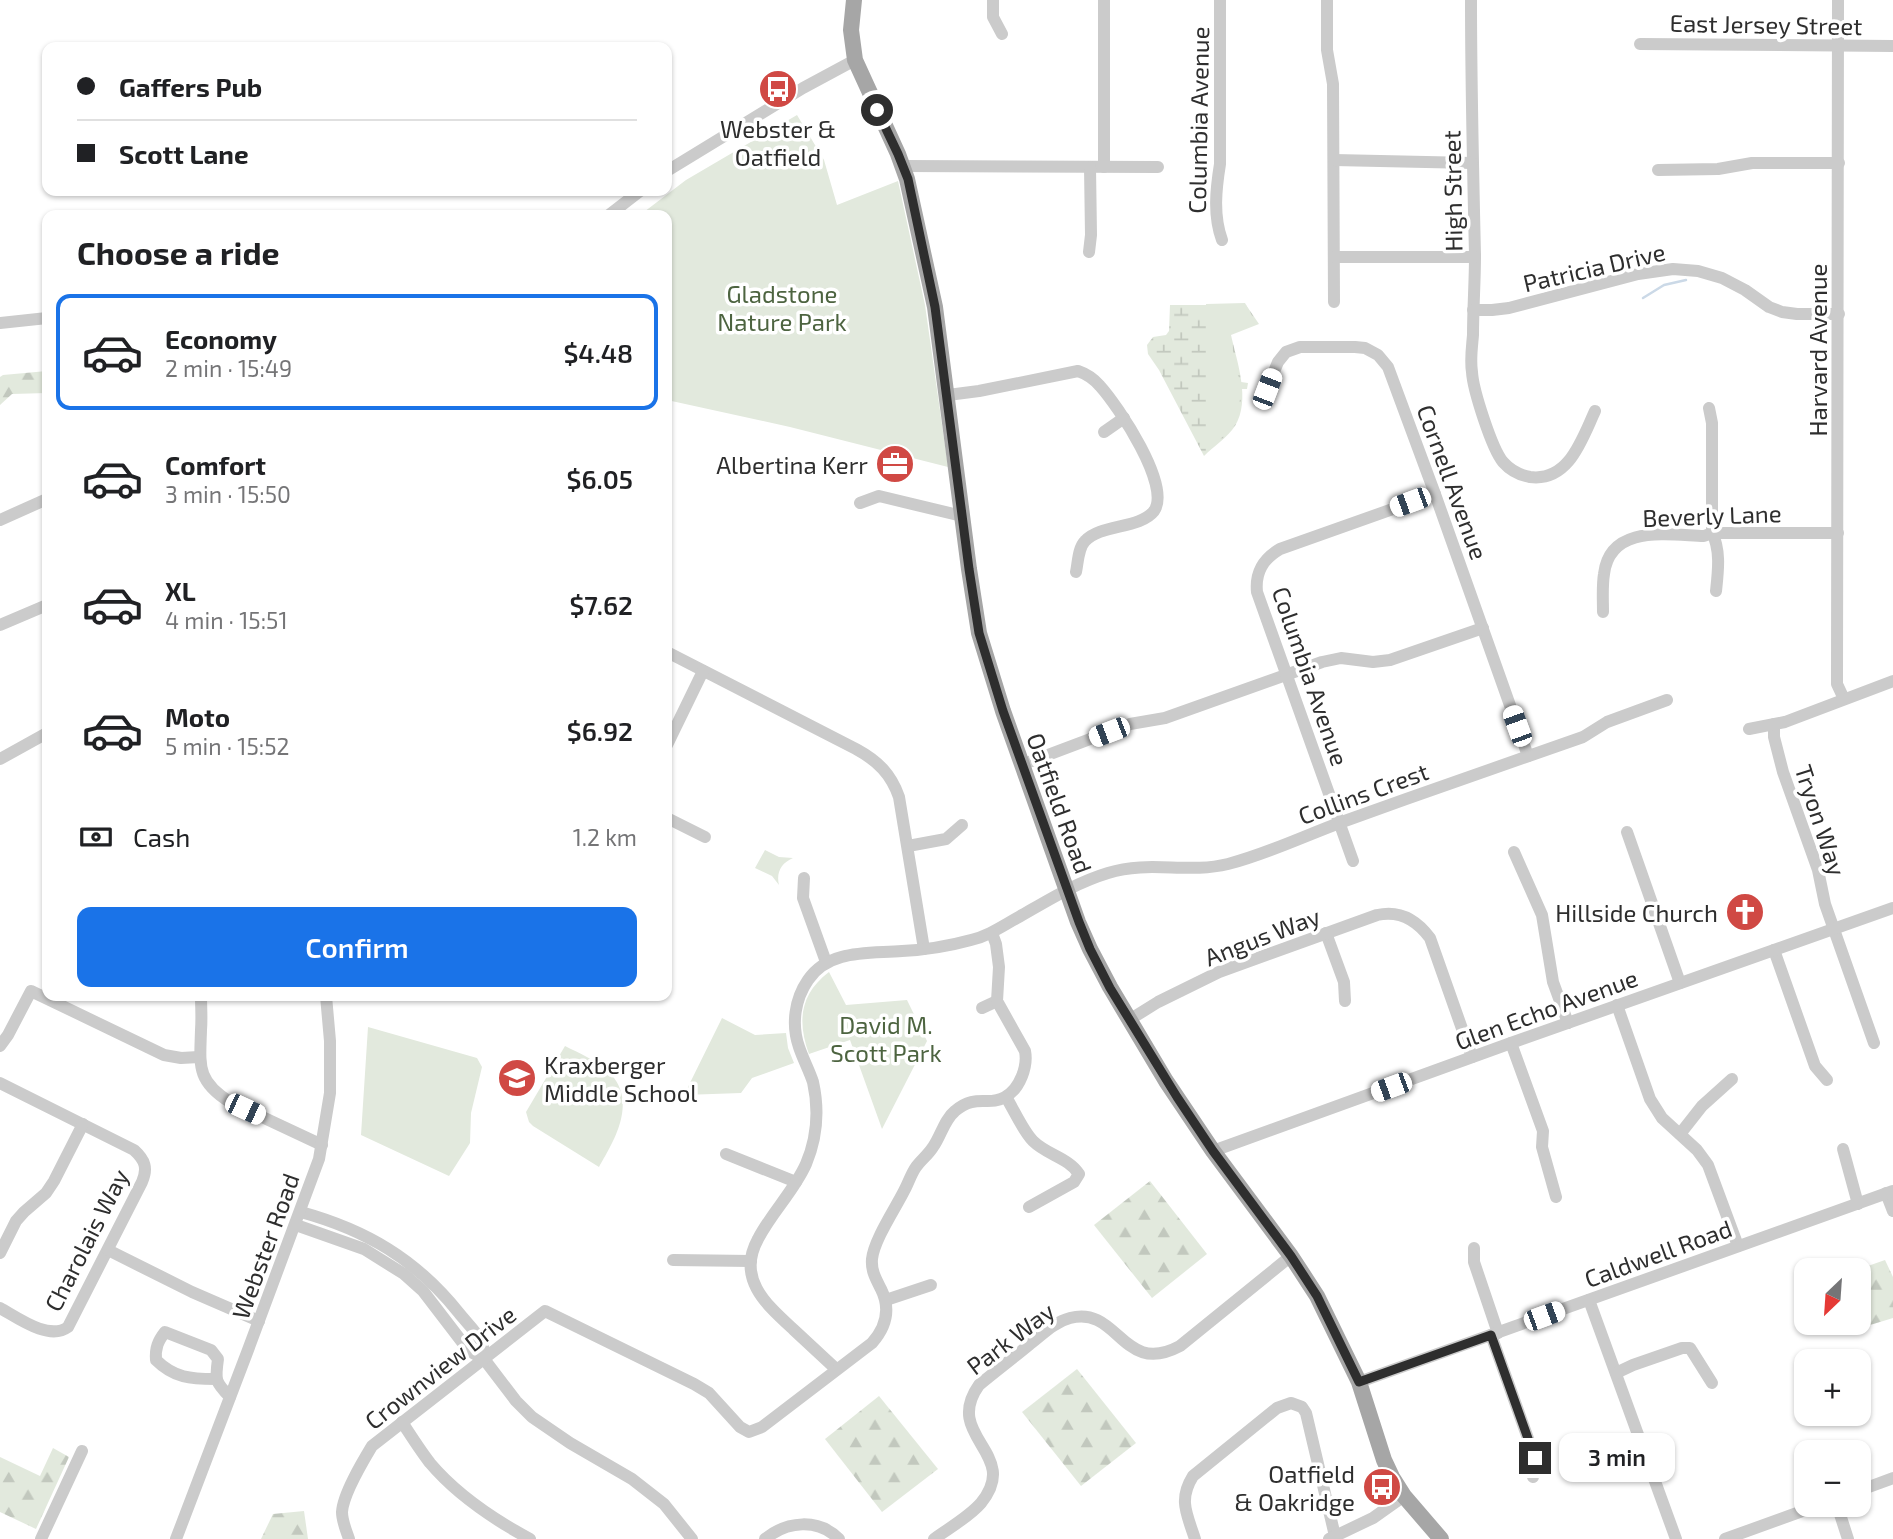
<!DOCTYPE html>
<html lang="en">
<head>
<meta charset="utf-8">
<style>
	body { margin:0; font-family:"Exo 2",sans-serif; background:#f6f6f6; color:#202124; height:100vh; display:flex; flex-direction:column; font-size:26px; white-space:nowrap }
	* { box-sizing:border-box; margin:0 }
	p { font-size:23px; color:#757577 }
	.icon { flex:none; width:38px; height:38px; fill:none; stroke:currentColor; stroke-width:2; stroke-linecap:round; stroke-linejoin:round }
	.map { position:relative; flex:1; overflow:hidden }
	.details { position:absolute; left:42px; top:210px; width:630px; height:791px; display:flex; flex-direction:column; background:#fff; border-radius:14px; box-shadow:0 2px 5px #0004 }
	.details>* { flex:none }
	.hud { position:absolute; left:42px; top:42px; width:630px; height:154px; border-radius:14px; box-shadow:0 2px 5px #0004; display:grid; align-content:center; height:154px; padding:0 35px; background:#fff }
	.needle { width:46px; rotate:205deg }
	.controls { position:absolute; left:1794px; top:1258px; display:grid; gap:14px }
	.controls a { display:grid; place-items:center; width:77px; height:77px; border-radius:14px; background:#fff; box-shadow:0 2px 5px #0004; font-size:35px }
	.end { position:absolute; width:32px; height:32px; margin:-16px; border:9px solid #2e2e2e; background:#fff; box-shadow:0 0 0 4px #fff }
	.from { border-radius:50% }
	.bubble { position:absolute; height:49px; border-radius:14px; background:#fff; box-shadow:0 2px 5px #0004; font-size:23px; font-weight:600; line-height:49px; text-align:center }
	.car { position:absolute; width:21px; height:42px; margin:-21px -10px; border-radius:9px; box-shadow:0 0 5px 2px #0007; background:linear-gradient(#fff 24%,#345 0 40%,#fff 0 76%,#345 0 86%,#fff 0) }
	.hud b { display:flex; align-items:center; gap:24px; height:66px; font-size:26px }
	.hud b+b { border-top:2px solid #e0e0e0 }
	.hud i { width:18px; height:18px; background:#202124 }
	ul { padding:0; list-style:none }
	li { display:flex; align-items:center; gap:21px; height:116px; margin:0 14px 10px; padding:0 21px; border:4px solid transparent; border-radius:14px }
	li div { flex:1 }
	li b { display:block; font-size:26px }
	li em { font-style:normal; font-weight:600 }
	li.current { border-color:#1a73e8 }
	li>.icon { width:63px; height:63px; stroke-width:1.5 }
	h2 { padding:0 35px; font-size:32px; line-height:84px }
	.pay { display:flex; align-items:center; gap:18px; height:77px; padding:0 35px; font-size:26px }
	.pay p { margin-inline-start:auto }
	.primary-button { display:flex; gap:14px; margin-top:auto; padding:14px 35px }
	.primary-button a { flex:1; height:80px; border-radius:14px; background:#1a73e8; color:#fff; font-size:28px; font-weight:600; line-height:80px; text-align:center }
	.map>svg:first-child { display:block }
	.forest { fill:url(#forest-firs) }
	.wetland { fill:url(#wetland-marsh) }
	.green { fill:#e2e9dd }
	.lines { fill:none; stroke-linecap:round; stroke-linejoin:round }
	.stream { stroke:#cbd9e7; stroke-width:2.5 }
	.minor { stroke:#cbcbcb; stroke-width:12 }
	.major { stroke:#a6a6a6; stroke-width:16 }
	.route { stroke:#2e2e2e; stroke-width:9 }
	.labels { text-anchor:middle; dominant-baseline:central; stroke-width:7; stroke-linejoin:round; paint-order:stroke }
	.street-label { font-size:24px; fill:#2e2e2e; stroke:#fff }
	.poi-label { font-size:24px; fill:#2e2e2e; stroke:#fff; text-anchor:end }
	.park-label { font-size:24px; fill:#4d6440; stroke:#fff }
</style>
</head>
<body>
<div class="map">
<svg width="1893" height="1539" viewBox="0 0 1893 1539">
	<defs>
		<pattern id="forest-firs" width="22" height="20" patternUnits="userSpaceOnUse" patternTransform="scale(1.75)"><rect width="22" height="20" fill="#e2e9dd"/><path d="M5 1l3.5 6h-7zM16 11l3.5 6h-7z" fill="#c2c8be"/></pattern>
		<pattern id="wetland-marsh" width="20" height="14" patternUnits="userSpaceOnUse" patternTransform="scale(1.75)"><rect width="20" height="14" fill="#e2e9dd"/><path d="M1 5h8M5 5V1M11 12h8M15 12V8" fill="none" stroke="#c2c8be"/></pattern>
	</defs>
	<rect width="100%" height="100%" fill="#fff"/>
	<!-- forest -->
	<g class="forest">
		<path d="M47,371V393L12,394L0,405V377L3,375Z"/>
		<path d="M1150,1181L1207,1254L1152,1298L1094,1225Z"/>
		<path d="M1885,1260L1893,1277V1318L1844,1333L1840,1323H1858L1859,1282L1868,1278L1865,1267Z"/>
		<path d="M1077,1369L1136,1443L1081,1486L1022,1412Z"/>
		<path d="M879,1396L938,1469L882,1512L825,1439Z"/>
		<path d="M53,1448L69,1457L36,1529L0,1512V1457L40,1476Z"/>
		<path d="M304,1511L308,1539H261L273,1514Z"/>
	</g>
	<!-- wetland -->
	<path class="wetland" d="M1170,305H1246L1259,324L1231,335C1237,362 1251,400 1235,426C1228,437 1213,447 1204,456L1159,370L1148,354L1147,345L1153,337L1166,335L1169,331Z"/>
	<!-- green -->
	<g class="green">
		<path d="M797,115L824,160L837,205L898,181L925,305L948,467L790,427L667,400V215H640L686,180Z"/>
		<path d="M1245,303L1256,323L1230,334L1237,373L1241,382L1248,383L1247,389H1242L1235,425L1216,443H1206V304Z"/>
		<path d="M765,850L779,857L793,858C781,863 776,873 779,885L772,876L755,868Z"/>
		<path d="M829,972L846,1005L907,1000L927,1041L882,1129L850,1040L809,1054C797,1021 800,994 829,972Z"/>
		<path d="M722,1018L755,1035L786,1033L788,1048L794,1063L752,1078L741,1093L684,1095Z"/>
		<path d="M368,1027L477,1058L482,1067L471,1113L470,1143L449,1176L361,1135Z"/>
		<path d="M565,1046C579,1053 595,1060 608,1071C638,1100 616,1138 599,1167L533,1126L529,1122L526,1112Z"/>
	</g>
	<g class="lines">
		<!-- stream -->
		<path class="stream" d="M1643,298L1664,285L1686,280"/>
		<!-- minor -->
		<g class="minor">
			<path d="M993,0V17L1002,34"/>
			<path d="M1220,0V164C1216,189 1213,215 1222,240"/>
			<path d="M1327,0V50L1333,84L1334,302"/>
			<path d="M1471,0C1471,85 1473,170 1475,255C1475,282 1473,308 1473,335C1472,347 1470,360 1472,372C1473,390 1492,449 1503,462C1510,470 1519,475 1530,477C1569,482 1582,439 1595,411"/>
			<path d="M1838,0L1837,684L1844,699"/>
			<path d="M1640,44L1893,46"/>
			<path d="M1334,160L1472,163"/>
			<path d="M903,166L1158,167"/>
			<path d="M1104,167V0"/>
			<path d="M1658,170L1718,169L1752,163H1839"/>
			<path d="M667,171L803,88L855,60"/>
			<path d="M609,215L640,191"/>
			<path d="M1089,252L1091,235L1090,167"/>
			<path d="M1334,257H1475"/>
			<path d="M1473,310H1492L1509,308L1638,274L1673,269L1698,271L1722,278L1745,290L1769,307L1782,312L1797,314H1839"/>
			<path d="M0,323L47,318"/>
			<path d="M1267,389L1278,362L1286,352L1300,347H1355L1365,348L1378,355L1388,367L1435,494L1528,756"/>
			<path d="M948,395L979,391L1078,371C1087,374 1094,379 1100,386C1118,406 1172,486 1154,511C1140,529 1100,524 1085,541C1078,548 1078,563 1076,572"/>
			<path d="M1709,408L1712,423V533C1721,550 1718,572 1716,591"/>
			<path d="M1104,432L1124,418"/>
			<path d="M860,503L879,496L962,516"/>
			<path d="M0,520L47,499"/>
			<path d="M1603,612C1603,600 1602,586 1604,574C1610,524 1668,535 1704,536L1712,533H1838"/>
			<path d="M0,625L47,605"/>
			<path d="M667,652L856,749C878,761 891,774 899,797L924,949"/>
			<path d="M1774,724V737L1783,772L1818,870L1825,904L1874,1043"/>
			<path d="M1749,729L1785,722L1893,681"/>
			<path d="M667,745L703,671"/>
			<path d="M0,759L47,733"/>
			<path d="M1021,765L1130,724L1165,718L1322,662L1341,658L1373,662L1390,660L1483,628"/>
			<path d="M667,818L705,837"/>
			<path d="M1627,832L1680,983"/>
			<path d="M908,846L946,839L962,825"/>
			<path d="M1514,852L1542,915L1553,982L1568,1023"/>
			<path d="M1353,861L1257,592C1255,572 1263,559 1280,549L1435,494"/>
			<path d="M804,878L803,898L826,962"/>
			<path d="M1326,933L1344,982L1345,1001"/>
			<path d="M1774,950L1815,1066L1827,1080"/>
			<path d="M201,996C201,1007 202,1018 201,1030C200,1065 196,1081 230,1102L322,1145"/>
			<path d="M1617,1005L1650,1099L1662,1118L1697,1150L1708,1165L1738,1246"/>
			<path d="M982,1008L997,1001"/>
			<path d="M1129,1020L1158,1002L1219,972L1377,915C1399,910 1416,919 1430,938L1472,1057"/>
			<path d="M1511,1043L1543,1131L1542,1147L1556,1197"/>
			<path d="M0,1046L8,1035L31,991L164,1055L181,1058L199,1057"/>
			<path d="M0,1083L134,1150C145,1160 148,1168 142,1182L68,1327C49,1341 18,1318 0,1308"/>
			<path d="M1006,1097C1014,1110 1023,1131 1033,1141C1047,1155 1069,1158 1079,1174L1074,1182L1029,1207"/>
			<path d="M1680,1134L1702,1106L1732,1079"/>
			<path d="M1843,1149L1858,1204"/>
			<path d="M1213,1151L1511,1043L1893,908"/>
			<path d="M726,1154L796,1182"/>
			<path d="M1886,1193L1893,1211"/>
			<path d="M301,1212C366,1230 416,1259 459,1313C466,1322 478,1333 482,1343C484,1348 484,1355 484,1359"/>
			<path d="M296,1225L364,1249L404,1274L423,1291L469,1351L484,1359L516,1401L532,1417L570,1443L632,1479L664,1504L692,1539"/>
			<path d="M1474,1248V1262L1498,1333"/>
			<path d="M108,1250L192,1292L259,1321"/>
			<path d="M0,1253L16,1221L24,1212L46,1193L54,1181L83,1124"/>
			<path d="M673,1260L751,1261"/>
			<path d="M886,1300L931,1285"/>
			<path d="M1589,1300L1676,1539"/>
			<path d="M1491,1335L1535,1458L1533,1477"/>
			<path d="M836,1369C822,1356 808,1343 794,1330C767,1305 736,1279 758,1239C772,1212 794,1191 806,1164C817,1138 819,1109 813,1082C809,1070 803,1059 799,1047C791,1024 795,999 808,980C829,949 869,954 902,951C925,950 949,946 971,940C988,936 1001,927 1017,918C1047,901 1075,883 1108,873C1149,860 1187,874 1228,864C1267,854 1304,836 1342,822C1422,793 1502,765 1583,737L1607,722L1667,700"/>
			<path d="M1616,1373L1633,1365L1682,1348H1690L1712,1383"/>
			<path d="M215,1379C191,1379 174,1378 156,1360C155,1348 158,1341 165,1332L211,1350L218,1359C215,1380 215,1382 230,1397"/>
			<path d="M1359,1382L1893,1191"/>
			<path d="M402,1422C411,1436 420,1450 430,1463C457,1495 493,1519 530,1539"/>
			<path d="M1858,1491L1893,1478"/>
			<path d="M1837,1505L1848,1539"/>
			<path d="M41,1539L82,1451"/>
			<path d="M176,1539L248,1350L319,1159L330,1093V1041L326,996"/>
			<path d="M349,1539C346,1530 342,1521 342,1512C343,1494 363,1461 372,1446L545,1311L694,1384L709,1393L740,1427L749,1432L762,1427L872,1343C886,1327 891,1309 881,1289C876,1279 871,1271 872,1259C874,1240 895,1209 904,1191C908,1184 911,1174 916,1167C921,1160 928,1155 933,1147C941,1136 944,1120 955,1111C976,1093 989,1107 1005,1097C1020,1089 1028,1066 1025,1051L997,1001L999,967L996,944L992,933"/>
			<path d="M765,1539C787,1521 818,1518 839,1539"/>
			<path d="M934,1539C949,1528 969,1517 981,1503C1022,1453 942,1437 979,1385C996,1371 1013,1358 1030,1344C1042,1335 1054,1322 1070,1318C1119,1305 1122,1377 1180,1346L1291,1256"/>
			<path d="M1195,1539C1187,1514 1178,1500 1193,1476L1277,1408L1291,1403L1302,1407L1306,1413L1335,1536"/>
			<path d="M1329,1539L1373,1518L1404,1496"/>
			<path d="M1725,1539L1819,1505"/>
		</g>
		<!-- major -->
		<path class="major" d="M854,0L851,30L855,60L898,154L907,179L935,307L969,569L979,633L1003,711L1078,922L1090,949L1110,987L1166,1081L1213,1151L1291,1256L1317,1296L1359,1382L1384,1460L1392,1477L1404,1496L1441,1539"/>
	</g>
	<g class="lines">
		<!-- route -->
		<path class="route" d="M877,110L898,154L908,179L935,307L969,569L979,633L1003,711L1079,922L1090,949L1110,988L1177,1097L1213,1151L1291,1256L1317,1296L1359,1382L1491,1335L1535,1458"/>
	</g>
	<!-- icons -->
	<defs>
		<symbol id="bus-disc" viewBox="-11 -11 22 22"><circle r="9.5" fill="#d04944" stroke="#fff"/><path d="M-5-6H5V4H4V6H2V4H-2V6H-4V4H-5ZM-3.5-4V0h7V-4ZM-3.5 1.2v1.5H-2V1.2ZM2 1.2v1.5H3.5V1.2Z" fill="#fff"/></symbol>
		<symbol id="office-disc" viewBox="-11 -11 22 22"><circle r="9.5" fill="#d04944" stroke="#fff"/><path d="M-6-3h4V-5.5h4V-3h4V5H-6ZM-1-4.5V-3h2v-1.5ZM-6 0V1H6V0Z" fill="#fff"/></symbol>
		<symbol id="church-disc" viewBox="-11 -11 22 22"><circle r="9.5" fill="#d04944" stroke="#fff"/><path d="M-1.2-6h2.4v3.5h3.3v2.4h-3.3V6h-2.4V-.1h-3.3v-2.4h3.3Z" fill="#fff"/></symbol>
		<symbol id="school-disc" viewBox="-11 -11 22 22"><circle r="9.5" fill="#d04944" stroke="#fff"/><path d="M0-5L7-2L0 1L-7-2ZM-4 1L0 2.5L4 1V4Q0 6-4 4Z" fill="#fff"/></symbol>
	</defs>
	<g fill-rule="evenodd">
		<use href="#bus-disc" x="756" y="67" width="44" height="44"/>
		<use href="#office-disc" x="873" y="442" width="44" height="44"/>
		<use href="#church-disc" x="1723" y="890" width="44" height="44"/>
		<use href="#school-disc" x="495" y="1056" width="44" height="44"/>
		<use href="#bus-disc" x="1360" y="1465" width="44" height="44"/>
	</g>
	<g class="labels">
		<!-- street labels -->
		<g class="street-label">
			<text transform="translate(1766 24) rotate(1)">East Jersey Street</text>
			<text transform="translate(1198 120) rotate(-89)">Columbia Avenue</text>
			<text transform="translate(1452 191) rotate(-91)">High Street</text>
			<text transform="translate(1594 267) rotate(-13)">Patricia Drive</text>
			<text transform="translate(1817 350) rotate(-90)">Harvard Avenue</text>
			<text transform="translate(1453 482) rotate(70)">Cornell Avenue</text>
			<text transform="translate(1712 515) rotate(-2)">Beverly Lane</text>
			<text transform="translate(1311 676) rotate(71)">Columbia Avenue</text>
			<text transform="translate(1363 793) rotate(-20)">Collins Crest</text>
			<text transform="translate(1060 803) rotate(70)">Oatfield Road</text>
			<text transform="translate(1821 820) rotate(72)">Tryon Way</text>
			<text transform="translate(1262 936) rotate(-21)">Angus Way</text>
			<text transform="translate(1546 1009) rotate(-20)">Glen Echo Avenue</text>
			<text transform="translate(86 1240) rotate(-63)">Charolais Way</text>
			<text transform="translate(265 1246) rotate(-70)">Webster Road</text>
			<text transform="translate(1658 1253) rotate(-20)">Caldwell Road</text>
			<text transform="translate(1010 1338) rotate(-37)">Park Way</text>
			<text transform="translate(440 1367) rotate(-38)">Crownview Drive</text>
		</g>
		<!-- poi labels -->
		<g class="poi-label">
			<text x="778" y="128" text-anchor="middle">Webster &amp;<tspan x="778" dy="28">Oatfield</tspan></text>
			<text x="868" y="464">Albertina Kerr</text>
			<text x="1718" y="912">Hillside Church</text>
			<text x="544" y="1064" text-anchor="start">Kraxberger<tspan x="544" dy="28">Middle School</tspan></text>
			<text x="1355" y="1473">Oatfield<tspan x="1355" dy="28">&amp; Oakridge</tspan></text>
		</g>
		<!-- park labels -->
		<g class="park-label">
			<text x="782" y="293">Gladstone<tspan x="782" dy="28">Nature Park</tspan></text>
			<text x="886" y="1024">David M.<tspan x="886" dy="28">Scott Park</tspan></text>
		</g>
	</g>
</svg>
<div class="controls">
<a><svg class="needle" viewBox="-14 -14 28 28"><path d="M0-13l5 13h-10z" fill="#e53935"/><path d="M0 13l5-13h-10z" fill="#757577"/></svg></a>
<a>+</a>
<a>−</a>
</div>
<i class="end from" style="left:877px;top:110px"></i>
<i class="end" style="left:1535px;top:1458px"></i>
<div class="bubble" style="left:1559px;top:1433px;width:116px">3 min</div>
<i class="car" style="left:1267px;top:389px;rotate:21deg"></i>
<i class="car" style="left:1410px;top:502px;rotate:250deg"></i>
<i class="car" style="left:1517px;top:726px;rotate:340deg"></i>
<i class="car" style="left:1109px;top:732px;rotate:249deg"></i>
<i class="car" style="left:1391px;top:1087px;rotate:250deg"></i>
<i class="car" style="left:245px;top:1109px;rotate:115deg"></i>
<i class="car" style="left:1544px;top:1316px;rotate:70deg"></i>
<div class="hud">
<b><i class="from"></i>Gaffers Pub</b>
<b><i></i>Scott Lane</b>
</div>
<section class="details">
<h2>Choose a ride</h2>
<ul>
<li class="current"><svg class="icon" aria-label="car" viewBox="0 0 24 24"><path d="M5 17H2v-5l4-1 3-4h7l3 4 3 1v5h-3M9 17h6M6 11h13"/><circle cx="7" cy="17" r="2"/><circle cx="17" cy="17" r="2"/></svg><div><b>Economy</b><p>2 min · 15:49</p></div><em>$4.48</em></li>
<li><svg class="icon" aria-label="car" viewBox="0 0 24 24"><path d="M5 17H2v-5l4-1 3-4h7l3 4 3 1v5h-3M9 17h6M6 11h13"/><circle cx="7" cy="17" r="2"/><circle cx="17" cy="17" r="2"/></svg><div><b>Comfort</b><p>3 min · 15:50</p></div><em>$6.05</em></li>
<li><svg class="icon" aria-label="car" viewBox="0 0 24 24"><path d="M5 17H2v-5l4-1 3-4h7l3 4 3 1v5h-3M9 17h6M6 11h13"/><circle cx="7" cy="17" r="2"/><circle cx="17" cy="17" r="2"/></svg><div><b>XL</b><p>4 min · 15:51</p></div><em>$7.62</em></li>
<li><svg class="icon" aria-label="car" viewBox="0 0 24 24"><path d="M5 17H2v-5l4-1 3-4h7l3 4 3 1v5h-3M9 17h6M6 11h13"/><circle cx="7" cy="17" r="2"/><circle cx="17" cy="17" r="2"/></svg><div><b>Moto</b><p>5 min · 15:52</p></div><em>$6.92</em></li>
</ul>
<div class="pay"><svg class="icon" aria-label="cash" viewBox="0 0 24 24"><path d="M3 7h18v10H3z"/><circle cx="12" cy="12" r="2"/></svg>Cash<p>1.2 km</p></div>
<div class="primary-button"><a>Confirm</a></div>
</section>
</div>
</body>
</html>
